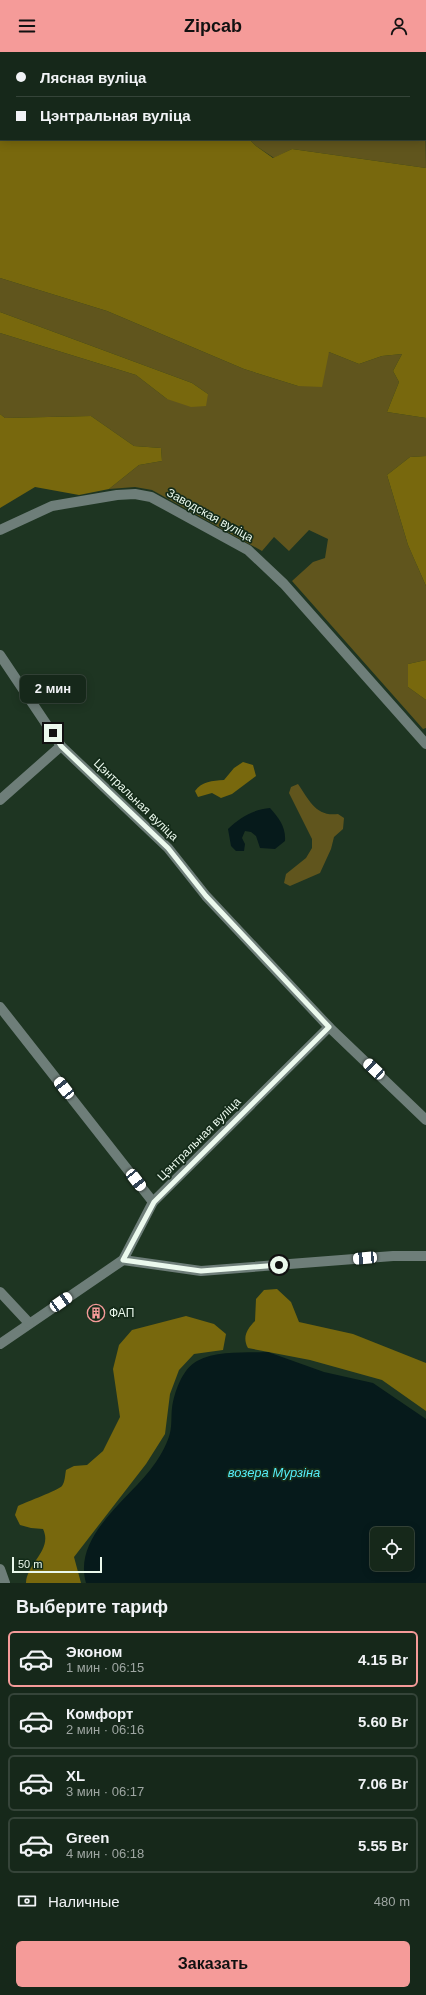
<!DOCTYPE html>
<html lang="ru">
<head>
<meta charset="utf-8">
<style>
	body { margin:0; font-family:Arial,sans-serif; background:#1f3023; color:#f1f3f6; height:100vh; display:flex; flex-direction:column; font-size:15px; white-space:nowrap }
	* { box-sizing:border-box; margin:0 }
	p { font-size:13px; color:#9ea6a2 }
	.icon { flex:none; width:22px; height:22px; fill:none; stroke:currentColor; stroke-width:2; stroke-linecap:round; stroke-linejoin:round }
	.map { position:relative; height:1531px; overflow:hidden }
	.sheet { display:flex; flex-direction:column; background:#16281a; flex:1 }
	.sheet>* { flex:none }
	.hud { position:absolute; left:0px; top:0px; width:426px; height:88px; box-shadow:0 2px 10px #0003,0 0 0 1px #354439; display:grid; align-content:center; height:88px; padding:0 16px; background:#16281a }
	.buttons { position:absolute; left:370px; top:1475px; display:grid; gap:8px }
	.buttons a { display:grid; place-items:center; width:44px; height:44px; border-radius:6px; background:#16281a; box-shadow:0 2px 10px #0003,0 0 0 1px #354439; font-size:20px }
	.scale { position:absolute; left:12px; bottom:10px; width:90px; box-sizing:border-box; padding-left:4px; border:2px solid #ebf9ed; border-top:0; font-size:11px; line-height:14px; white-space:nowrap; color:#ebf9ed; -webkit-text-stroke:3px #142b19; paint-order:stroke }
	.end { position:absolute; width:18px; height:18px; margin:-9px; border:5px solid #ebf9ed; background:#111; box-shadow:0 0 0 2px #111 }
	.from { border-radius:50% }
	.bubble { position:absolute; height:28px; border-radius:6px; background:#16281a; box-shadow:0 2px 10px #0003,0 0 0 1px #354439; font-size:13px; font-weight:700; line-height:28px; text-align:center }
	.car { position:absolute; width:12px; height:24px; margin:-12px -6px; border-radius:5px; box-shadow:0 0 3px 1px #0007; background:linear-gradient(#fff 24%,#345 0 40%,#fff 0 76%,#345 0 86%,#fff 0) }
	.hud b { display:flex; align-items:center; gap:14px; height:38px; font-size:15px }
	.hud b+b { border-top:1px solid #354439 }
	.hud i { width:10px; height:10px; background:#f1f3f6 }
	ul { padding:0; list-style:none }
	li { display:flex; align-items:center; gap:12px; height:56px; margin:0 8px 6px; padding:0 8px; border:2px solid #354439; border-radius:6px }
	li div { flex:1 }
	li b { display:block; font-size:15px }
	li em { font-style:normal; font-weight:700 }
	li.active { border-color:#f59b99 }
	li>.icon { width:36px; height:36px; stroke-width:1.5 }
	h2 { padding:0 16px; font-size:18px; line-height:48px }
	.pay { display:flex; align-items:center; gap:10px; height:44px; padding:0 16px; font-size:15px }
	.pay p { margin-inline-start:auto }
	.action { display:flex; gap:8px; margin-top:auto; padding:8px 16px }
	.action a { flex:1; height:46px; border-radius:6px; background:#f59b99; color:#111; font-size:16px; font-weight:700; line-height:46px; text-align:center }
	header { display:flex; justify-content:space-between; align-items:center; height:52px; padding:0 16px; background:#f59b99; color:#111; font-size:18px; font-weight:700 }
	.map>svg:first-child { display:block }
	.green { fill:#60551d }
	.forest { fill:#78680d }
	.water { fill:#061a1b; fill-rule:evenodd }
	.lines { fill:none; stroke-linecap:round; stroke-linejoin:round }
	.stream { stroke:#061a1b; stroke-width:3.5 }
	.minor { stroke:#6e7e79; stroke-width:10 }
	.route { stroke:#ebf9ed; stroke-width:5 }
	.labels { text-anchor:middle; dominant-baseline:central; stroke-width:3.5; stroke-linejoin:round; paint-order:stroke }
	.street-label { font-size:12px; fill:#ebf9ed; stroke:#142b19 }
	.poi-label { font-size:12px; fill:#ebf9ed; stroke:#142b19; text-anchor:start }
	.water-label { font-size:13px; font-style:italic; fill:#55edf7; stroke:#142b19 }
</style>
</head>
<body>
<header><svg class="icon" aria-label="menu" viewBox="0 0 24 24"><path d="M4 6h16M4 12h16M4 18h16"/></svg>Zipcab<svg class="icon" aria-label="person" viewBox="0 0 24 24"><circle cx="12" cy="8" r="4"/><path d="M4 21q1-7 8-7t8 7"/></svg></header>
<div class="map">
<svg width="426" height="1531" viewBox="0 0 426 1531">
	<rect width="100%" height="100%" fill="#1e3522"/>
	<!-- green -->
	<g class="green">
		<path d="M425,49L426,116L292,97L274,106L256,94L249,87H425Z"/>
		<path d="M0,226L107,259L244,317L298,334L329,300L359,312L382,304L402,302L393,319L399,330L387,360L426,366V404L410,405L387,423L408,493L426,534V608L408,612V635L426,648V676L423,677L292,529L313,510L325,506L328,487L309,478L289,499L274,485L262,499L152,438L135,435L109,437L139,413L162,409L161,396L134,394L91,364L5,366L0,362V281L136,323L167,347L208,342L192,331L0,260Z"/>
		<path d="M298,732C309,748 316,765 338,762L344,766L343,777L334,785L331,797L320,821L290,834L284,831L286,822L306,806L312,796V787L289,741L291,735Z"/>
	</g>
	<!-- forest -->
	<g class="forest">
		<path d="M0,60L1,87H249L256,94L273,106L292,97L426,116V366L387,360L399,330L393,319L402,302L382,304L359,312L329,300L322,335L298,334L244,317L107,259L0,226Z"/>
		<path d="M0,260L192,331L208,342L206,354L191,355L167,347L136,323L0,281Z"/>
		<path d="M0,362L5,366L91,364L134,394L161,396L162,409L139,413L109,437L79,443L35,435L0,456Z"/>
		<path d="M426,404V534L408,493L387,423L410,405Z"/>
		<path d="M426,608V648L408,635V612Z"/>
		<path d="M243,710L253,713L256,724L232,742L221,746L212,741L198,745L195,739C202,729 212,729 224,728L234,716Z"/>
		<path d="M277,1237L291,1250L299,1270L353,1282L426,1311V1359L382,1328L310,1308L248,1296C242,1285 247,1277 255,1269L256,1247L264,1238Z"/>
		<path d="M186,1264L214,1272L226,1282L223,1298L194,1302L179,1318L170,1342L165,1382L146,1412L74,1505L81,1531H26C27,1511 53,1498 43,1477L31,1476L20,1473L15,1463L18,1454C28,1449 57,1439 62,1434C65,1430 65,1423 66,1418L74,1414L87,1413L103,1399L120,1365L113,1317L119,1293L132,1278Z"/>
	</g>
	<!-- water -->
	<g class="water">
		<path d="M270,756C279,766 286,775 285,789L275,797L260,796L256,784L251,780L245,779L242,786L245,792L244,799H236L231,794L228,777C239,766 254,757 270,756Z"/>
		<path d="M268,1300L324,1320L373,1331L426,1367V1531H86C72,1482 133,1445 156,1410C161,1403 168,1390 170,1381C172,1373 171,1364 172,1356C174,1341 182,1317 197,1309C217,1298 246,1301 268,1300ZM377,1482H407V1512H377Z"/>
	</g>
	<g class="lines">
		<!-- stream -->
		<path class="stream" d="M0,36H1"/>
		<!-- minor -->
		<g class="minor">
			<path d="M364,0V1"/>
			<path d="M425,43H426"/>
			<path d="M0,51L1,50"/>
			<path d="M0,478L52,454L117,443L135,442L151,445L248,498L284,532L426,692"/>
			<path d="M0,603L61,694L168,796L206,844L329,975L153,1150L123,1208L0,1292"/>
			<path d="M0,748L61,694"/>
			<path d="M0,955L153,1150"/>
			<path d="M329,975L426,1068"/>
			<path d="M123,1208L201,1219L393,1204H426"/>
			<path d="M0,1240L29,1271"/>
			<path d="M0,1517L5,1531"/>
		</g>
	</g>
	<g class="lines">
		<!-- route -->
		<path class="route" d="M53,681L61,694L168,796L206,844L329,975L154,1150L123,1208L201,1219L279,1213"/>
	</g>
	<!-- icons -->
	<defs>
		<symbol id="building-ring" viewBox="-11 -11 22 22"><circle r="9.5" fill="#142b19" stroke="#f59b99" stroke-width="1.5"/><path d="M-4-6H4V6H1V3H-1V6H-4ZM-2.5-4.3h1.7v1.8h-1.7ZM.8-4.3h1.7v1.8H.8ZM-2.5-1h1.7V.8h-1.7ZM.8-1h1.7V.8H.8Z" fill="#f59b99"/></symbol>
	</defs>
	<g fill-rule="evenodd">
		<use href="#building-ring" x="86" y="1251" width="20" height="20"/>
	</g>
	<g class="labels">
		<!-- street labels -->
		<g class="street-label">
			<text transform="translate(210 463) rotate(29)">Заводская вуліца</text>
			<text transform="translate(136 748) rotate(44)">Цэнтральная вуліца</text>
			<text transform="translate(199 1087) rotate(-45)">Цэнтральная вуліца</text>
		</g>
		<!-- poi labels -->
		<g class="poi-label">
			<text x="109" y="1261">ФАП</text>
		</g>
		<!-- water labels -->
		<g class="water-label">
			<text x="274" y="1420">возера Мурзіна</text>
		</g>
	</g>
</svg>
<div class="buttons">
<a><svg class="icon" aria-label="locate" viewBox="0 0 24 24"><circle cx="12" cy="12" r="6"/><path d="M12 2v4M12 18v4M2 12h4M18 12h4"/></svg></a>
</div>
<div class="scale">50 m</div>
<i class="end from" style="left:279px;top:1213px"></i>
<i class="end" style="left:53px;top:681px"></i>
<div class="bubble" style="left:20px;top:623px;width:66px">2 мин</div>
<i class="car" style="left:374px;top:1017px;rotate:313deg"></i>
<i class="car" style="left:64px;top:1036px;rotate:322deg"></i>
<i class="car" style="left:136px;top:1128px;rotate:142deg"></i>
<i class="car" style="left:365px;top:1206px;rotate:265deg"></i>
<i class="car" style="left:61px;top:1250px;rotate:56deg"></i>
<div class="hud">
<b><i class="from"></i>Лясная вуліца</b>
<b><i></i>Цэнтральная вуліца</b>
</div>
</div>
<section class="sheet">
<h2>Выберите тариф</h2>
<ul>
<li class="active"><svg class="icon" aria-label="car" viewBox="0 0 24 24"><path d="M5 17H2v-5l4-1 3-4h7l3 4 3 1v5h-3M9 17h6M6 11h13"/><circle cx="7" cy="17" r="2"/><circle cx="17" cy="17" r="2"/></svg><div><b>Эконом</b><p>1 мин · 06:15</p></div><em>4.15 Br</em></li>
<li><svg class="icon" aria-label="car" viewBox="0 0 24 24"><path d="M5 17H2v-5l4-1 3-4h7l3 4 3 1v5h-3M9 17h6M6 11h13"/><circle cx="7" cy="17" r="2"/><circle cx="17" cy="17" r="2"/></svg><div><b>Комфорт</b><p>2 мин · 06:16</p></div><em>5.60 Br</em></li>
<li><svg class="icon" aria-label="car" viewBox="0 0 24 24"><path d="M5 17H2v-5l4-1 3-4h7l3 4 3 1v5h-3M9 17h6M6 11h13"/><circle cx="7" cy="17" r="2"/><circle cx="17" cy="17" r="2"/></svg><div><b>XL</b><p>3 мин · 06:17</p></div><em>7.06 Br</em></li>
<li><svg class="icon" aria-label="car" viewBox="0 0 24 24"><path d="M5 17H2v-5l4-1 3-4h7l3 4 3 1v5h-3M9 17h6M6 11h13"/><circle cx="7" cy="17" r="2"/><circle cx="17" cy="17" r="2"/></svg><div><b>Green</b><p>4 мин · 06:18</p></div><em>5.55 Br</em></li>
</ul>
<div class="pay"><svg class="icon" aria-label="cash" viewBox="0 0 24 24"><path d="M3 7h18v10H3z"/><circle cx="12" cy="12" r="2"/></svg>Наличные<p>480 m</p></div>
<div class="action"><a>Заказать</a></div>
</section>
</body>
</html>
